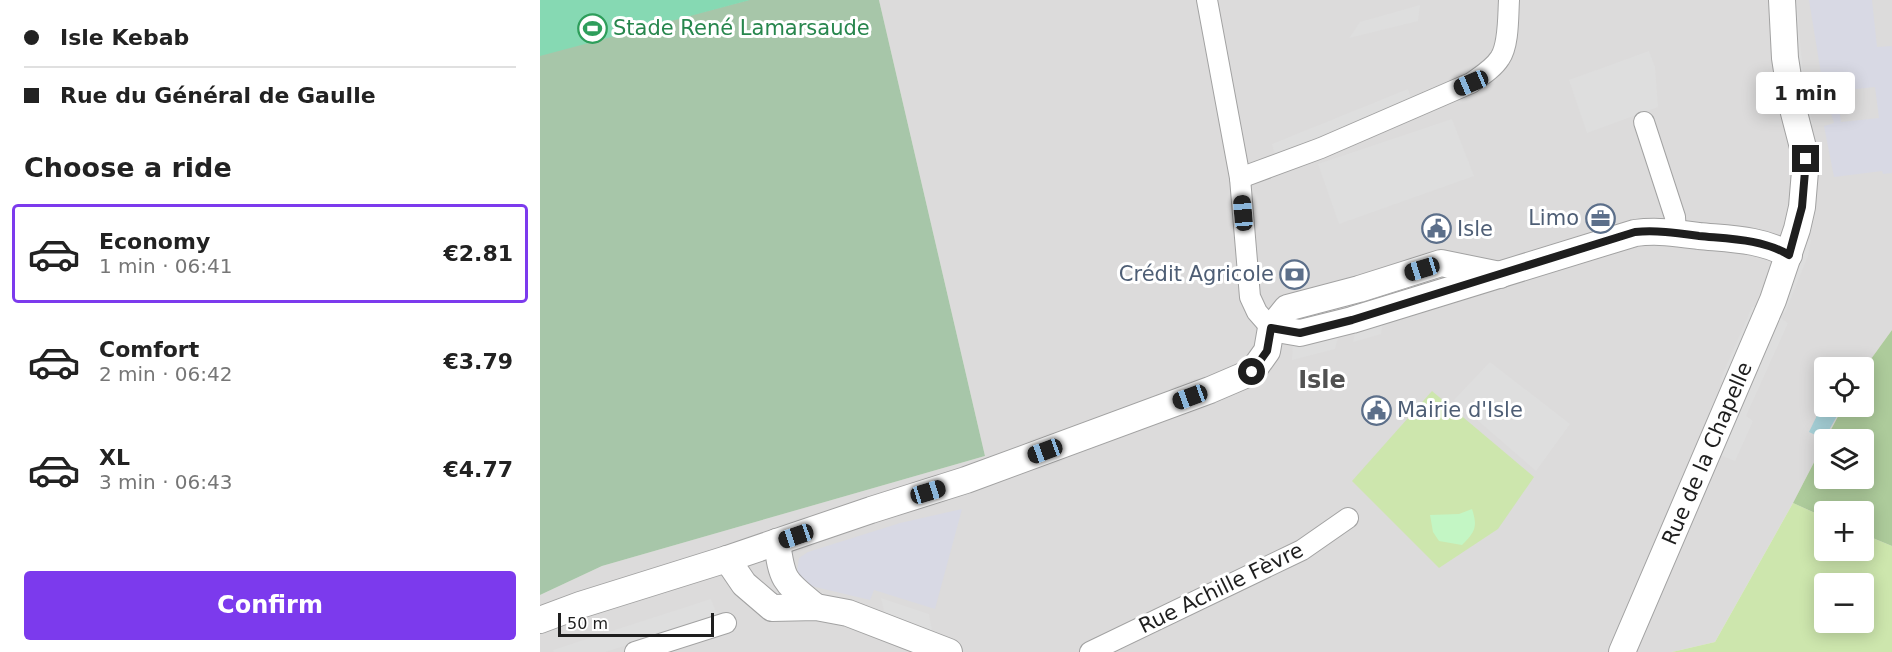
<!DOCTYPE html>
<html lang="en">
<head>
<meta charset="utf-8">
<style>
	body { margin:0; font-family:"DejaVu Sans",sans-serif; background:#f6f6f6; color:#222; height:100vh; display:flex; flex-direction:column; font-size:22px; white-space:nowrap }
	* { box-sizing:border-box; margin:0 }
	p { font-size:20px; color:#767676 }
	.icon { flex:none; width:33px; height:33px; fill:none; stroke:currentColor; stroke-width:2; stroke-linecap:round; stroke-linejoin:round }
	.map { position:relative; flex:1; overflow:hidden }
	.drawer { display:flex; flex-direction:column; background:#fff; width:540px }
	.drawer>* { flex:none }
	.top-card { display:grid; align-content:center; height:132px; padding:0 24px; background:#fff }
	.controls { position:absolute; left:1274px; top:357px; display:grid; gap:12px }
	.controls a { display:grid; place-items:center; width:60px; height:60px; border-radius:6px; background:#fff; box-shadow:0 3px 15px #0003; font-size:30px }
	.scale { position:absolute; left:18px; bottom:15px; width:156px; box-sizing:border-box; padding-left:6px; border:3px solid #1e1e1e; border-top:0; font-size:16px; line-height:21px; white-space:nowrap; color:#1e1e1e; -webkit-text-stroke:4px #fff; paint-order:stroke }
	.end { position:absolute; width:27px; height:27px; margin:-14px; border:8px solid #1e1e1e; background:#fff; box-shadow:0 0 0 3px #fff }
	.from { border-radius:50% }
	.bubble { position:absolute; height:42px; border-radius:6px; background:#fff; box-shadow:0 3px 15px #0003; font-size:20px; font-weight:600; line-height:42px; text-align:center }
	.car { position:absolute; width:18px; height:36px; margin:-18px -9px; border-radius:8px; box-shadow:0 0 4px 2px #0007; background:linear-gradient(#222 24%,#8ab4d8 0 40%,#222 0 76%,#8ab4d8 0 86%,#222 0) }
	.top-card b { display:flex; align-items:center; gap:21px; height:57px; font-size:22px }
	.top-card b+b { border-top:2px solid #e0e0e0 }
	.top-card i { width:15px; height:15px; background:#222 }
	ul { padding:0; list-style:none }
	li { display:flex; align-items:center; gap:18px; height:99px; margin:0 12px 9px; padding:0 12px; border:3px solid transparent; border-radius:6px }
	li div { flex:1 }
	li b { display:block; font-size:22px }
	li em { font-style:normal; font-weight:600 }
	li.current { border-color:#7c3aed }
	li>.icon { width:54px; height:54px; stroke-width:1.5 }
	h2 { padding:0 24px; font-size:27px; line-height:72px }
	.action { display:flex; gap:12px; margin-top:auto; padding:12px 24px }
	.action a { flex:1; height:69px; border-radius:6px; background:#7c3aed; color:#fff; font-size:24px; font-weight:600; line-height:69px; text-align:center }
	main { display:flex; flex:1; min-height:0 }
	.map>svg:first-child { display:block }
	.residential { fill:#dcdbdb }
	.grass { fill:#cde6ad; fill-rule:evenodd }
	.forest { fill:#adcb9b }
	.cemetery { fill:#a7c6a9 }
	.park { fill:#c3f6c4 }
	.pitch { fill:#86d9b3 }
	.parking { fill:#dedede }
	.plaza { fill:#d8d9e4; fill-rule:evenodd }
	.water { fill:#a7d2d9 }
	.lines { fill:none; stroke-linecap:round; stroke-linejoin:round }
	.minor-casing { stroke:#a2a2a2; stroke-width:22 }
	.tertiary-casing { stroke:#a2a2a2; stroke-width:28 }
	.minor { stroke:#fff; stroke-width:20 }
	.tertiary { stroke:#fff; stroke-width:26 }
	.route { stroke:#1e1e1e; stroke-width:8 }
	.labels { text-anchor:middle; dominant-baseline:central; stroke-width:6; stroke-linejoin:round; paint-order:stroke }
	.leisure-label { font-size:21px; fill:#27864d; stroke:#fff; text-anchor:start }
	.service-label { font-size:21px; fill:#4e5e75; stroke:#fff; text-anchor:end }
	.street-label { font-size:21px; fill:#1e1e1e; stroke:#fff }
	.quarter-label { font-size:24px; font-weight:bold; fill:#515151; stroke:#fff }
</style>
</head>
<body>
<main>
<section class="drawer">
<div class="top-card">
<b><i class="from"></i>Isle Kebab</b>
<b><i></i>Rue du Général de Gaulle</b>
</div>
<h2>Choose a ride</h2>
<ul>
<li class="current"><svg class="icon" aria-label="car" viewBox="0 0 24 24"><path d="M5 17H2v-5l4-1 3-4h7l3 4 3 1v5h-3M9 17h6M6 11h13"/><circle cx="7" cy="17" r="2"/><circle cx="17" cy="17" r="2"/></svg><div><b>Economy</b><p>1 min · 06:41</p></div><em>€2.81</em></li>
<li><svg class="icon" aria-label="car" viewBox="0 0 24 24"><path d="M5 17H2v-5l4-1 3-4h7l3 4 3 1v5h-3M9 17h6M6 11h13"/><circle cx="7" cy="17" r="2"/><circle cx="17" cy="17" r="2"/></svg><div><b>Comfort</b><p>2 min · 06:42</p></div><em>€3.79</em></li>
<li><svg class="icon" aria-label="car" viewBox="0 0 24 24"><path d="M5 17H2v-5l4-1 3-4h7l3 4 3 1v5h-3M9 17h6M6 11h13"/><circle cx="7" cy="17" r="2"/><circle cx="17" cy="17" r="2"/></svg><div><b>XL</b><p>3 min · 06:43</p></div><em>€4.77</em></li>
</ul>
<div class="action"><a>Confirm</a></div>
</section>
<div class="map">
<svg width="1352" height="652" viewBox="0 0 1352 652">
	<rect width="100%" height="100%" fill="#eeeae4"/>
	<!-- residential -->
	<path class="residential" d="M339,0H1352V330L1323,370V368H1284V406L1303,407L1286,439L1284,440V443L1253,503L1175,642L1132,652H0V595L62,566L445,456Z"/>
	<!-- grass -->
	<g class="grass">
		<path d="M892,391L994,477L958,529L899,568L812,481Z"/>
		<path d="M1253,503L1284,517V550H1323V534L1352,546V652H1132L1175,642ZM1284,584H1323V622H1284Z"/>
	</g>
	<!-- forest -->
	<path class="forest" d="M1352,330V546L1323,534V512H1284V517L1253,503L1284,443V478H1323V440L1286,439L1303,407L1323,406V370Z"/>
	<!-- cemetery -->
	<path class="cemetery" d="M208,0H339L445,456L62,566L0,595V55Z"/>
	<!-- park -->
	<path class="park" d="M932,509C938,527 935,532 922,545L899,541L893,532L890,515L919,514Z"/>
	<!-- pitch -->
	<path class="pitch" d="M0,0H210L0,56Z"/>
	<!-- parking -->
	<g class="parking">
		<path d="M1257,2L1264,88L1273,124L1266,127L1250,3Z"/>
		<path d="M880,5L878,21L809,38L820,22Z"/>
		<path d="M1109,51L1115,67L1118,107L1047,133L1029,80Z"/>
		<path d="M868,89L872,101L736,159L732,144Z"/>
		<path d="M912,119L934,176L799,224L778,164Z"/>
		<path d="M1264,238L1271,240L1268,256L1245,313L1239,309Z"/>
		<path d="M1221,306L1186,385L1180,380L1212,307Z"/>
		<path d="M1238,316L1248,323L1206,416L1213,421L1195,461L1180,455Z"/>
		<path d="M844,317L841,334L813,342L817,325Z"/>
		<path d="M800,330L795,349L752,360L753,344Z"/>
		<path d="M950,362L1030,424L996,471L914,400Z"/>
		<path d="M341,598L389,614L392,631L345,615Z"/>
		<path d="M171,599L178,617L65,652H14L13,650Z"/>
	</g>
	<!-- plaza -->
	<g class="plaza">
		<path d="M1269,0H1332L1337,47L1352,46V173L1343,174L1342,171L1294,177L1284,126L1294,123L1283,86ZM1335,87L1339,118L1301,122L1297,91Z"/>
		<path d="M422,509L395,609L334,590L330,600L267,585L257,572L259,558L268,552L360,523Z"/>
	</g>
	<!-- water -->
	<path class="water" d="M1284,401V406L1298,407L1297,416L1284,439L1269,432Z"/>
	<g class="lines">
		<defs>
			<g id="minor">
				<path d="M667,0L700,178L710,297L717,312L731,328"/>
				<path d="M1104,122L1135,217L1136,233"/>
				<path d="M700,178L781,148L931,83C941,76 953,69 960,58C969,45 968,16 969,0"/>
				<path d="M95,652L186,623"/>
				<path d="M550,652L762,550L808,518"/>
			</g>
			<g id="tertiary">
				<path d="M731,328L760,333L812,320L1095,233C1117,230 1137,233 1159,236C1190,239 1222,239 1249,255"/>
				<path d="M237,542C242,582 245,582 276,607"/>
				<path d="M187,559L204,584L232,608L276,607L308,613L409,652"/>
				<path d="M0,620L40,605L187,559L331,510L426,480L670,390L712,372L727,351L731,328L747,308L819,289L901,263L960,275"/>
				<path id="s1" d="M1082,652L1233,300L1257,229L1262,207L1266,159L1253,109L1245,58L1242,0"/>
			</g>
		</defs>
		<!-- minor casing -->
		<use href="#minor" class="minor-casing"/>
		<!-- tertiary casing -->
		<use href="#tertiary" class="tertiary-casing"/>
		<!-- minor -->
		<use href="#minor" class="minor"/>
		<!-- tertiary -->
		<use href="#tertiary" class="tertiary"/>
	</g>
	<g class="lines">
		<!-- route -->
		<path class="route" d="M712,372L727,351L731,328L760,333L812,320L1095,232C1117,230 1137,233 1159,236C1190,239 1222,239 1249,255L1262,207L1266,159"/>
	</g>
	<!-- icons -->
	<defs>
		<symbol id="stadium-ring" viewBox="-11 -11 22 22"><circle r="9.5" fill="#fff" stroke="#2e9e5b" stroke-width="1.5"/><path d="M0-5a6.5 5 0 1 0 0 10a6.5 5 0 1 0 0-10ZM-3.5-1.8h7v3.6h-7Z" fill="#2e9e5b"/></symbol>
		<symbol id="office-ring" viewBox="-11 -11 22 22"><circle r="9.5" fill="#fff" stroke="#5c6f8a" stroke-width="1.5"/><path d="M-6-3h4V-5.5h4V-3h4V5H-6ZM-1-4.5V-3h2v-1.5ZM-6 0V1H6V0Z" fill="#5c6f8a"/></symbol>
		<symbol id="civic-ring" viewBox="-11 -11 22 22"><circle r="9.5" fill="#fff" stroke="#5c6f8a" stroke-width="1.5"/><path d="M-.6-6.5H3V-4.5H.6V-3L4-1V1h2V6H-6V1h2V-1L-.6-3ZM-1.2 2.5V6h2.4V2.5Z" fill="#5c6f8a"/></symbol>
		<symbol id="bank-ring" viewBox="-11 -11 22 22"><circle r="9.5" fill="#fff" stroke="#5c6f8a" stroke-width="1.5"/><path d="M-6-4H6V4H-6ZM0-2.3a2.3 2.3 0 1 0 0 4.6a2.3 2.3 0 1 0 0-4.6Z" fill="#5c6f8a"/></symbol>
	</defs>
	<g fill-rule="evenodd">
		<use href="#stadium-ring" x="36" y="12" width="33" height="33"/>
		<use href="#office-ring" x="1044" y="202" width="33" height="33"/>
		<use href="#civic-ring" x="880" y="212" width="33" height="33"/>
		<use href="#bank-ring" x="738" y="258" width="33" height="33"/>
		<use href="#civic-ring" x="820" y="394" width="33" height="33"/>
	</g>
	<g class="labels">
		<!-- leisure labels -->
		<g class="leisure-label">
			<text x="73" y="28">Stade René Lamarsaude</text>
		</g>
		<!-- service labels -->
		<g class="service-label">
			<text x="1039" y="218">Limo</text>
			<text x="917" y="229" text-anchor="start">Isle</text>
			<text x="734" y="274">Crédit Agricole</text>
			<text x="857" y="410" text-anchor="start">Mairie d'Isle</text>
		</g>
		<!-- street labels -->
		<g class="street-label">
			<text stroke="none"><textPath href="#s1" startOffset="216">Rue de la Chapelle</textPath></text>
			<text transform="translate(681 588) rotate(-26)">Rue Achille Fèvre</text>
		</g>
		<!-- quarter labels -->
		<g class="quarter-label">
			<text x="782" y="380">Isle</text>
		</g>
	</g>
</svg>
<div class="controls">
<a><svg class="icon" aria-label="locate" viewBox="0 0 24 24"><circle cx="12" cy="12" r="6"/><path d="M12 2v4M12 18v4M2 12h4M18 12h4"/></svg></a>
<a><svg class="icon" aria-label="layers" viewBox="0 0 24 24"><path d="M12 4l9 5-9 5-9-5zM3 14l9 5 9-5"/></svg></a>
<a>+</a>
<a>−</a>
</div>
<div class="scale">50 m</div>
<i class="end from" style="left:712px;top:372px"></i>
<i class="end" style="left:1266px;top:159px"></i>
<div class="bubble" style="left:1216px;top:72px;width:99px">1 min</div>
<i class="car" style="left:931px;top:83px;rotate:247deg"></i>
<i class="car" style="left:703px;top:213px;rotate:355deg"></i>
<i class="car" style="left:882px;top:269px;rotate:253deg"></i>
<i class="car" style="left:650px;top:397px;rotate:250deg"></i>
<i class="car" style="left:505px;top:451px;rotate:250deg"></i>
<i class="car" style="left:388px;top:492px;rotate:73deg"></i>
<i class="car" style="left:256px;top:536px;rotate:251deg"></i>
</div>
</main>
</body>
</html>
